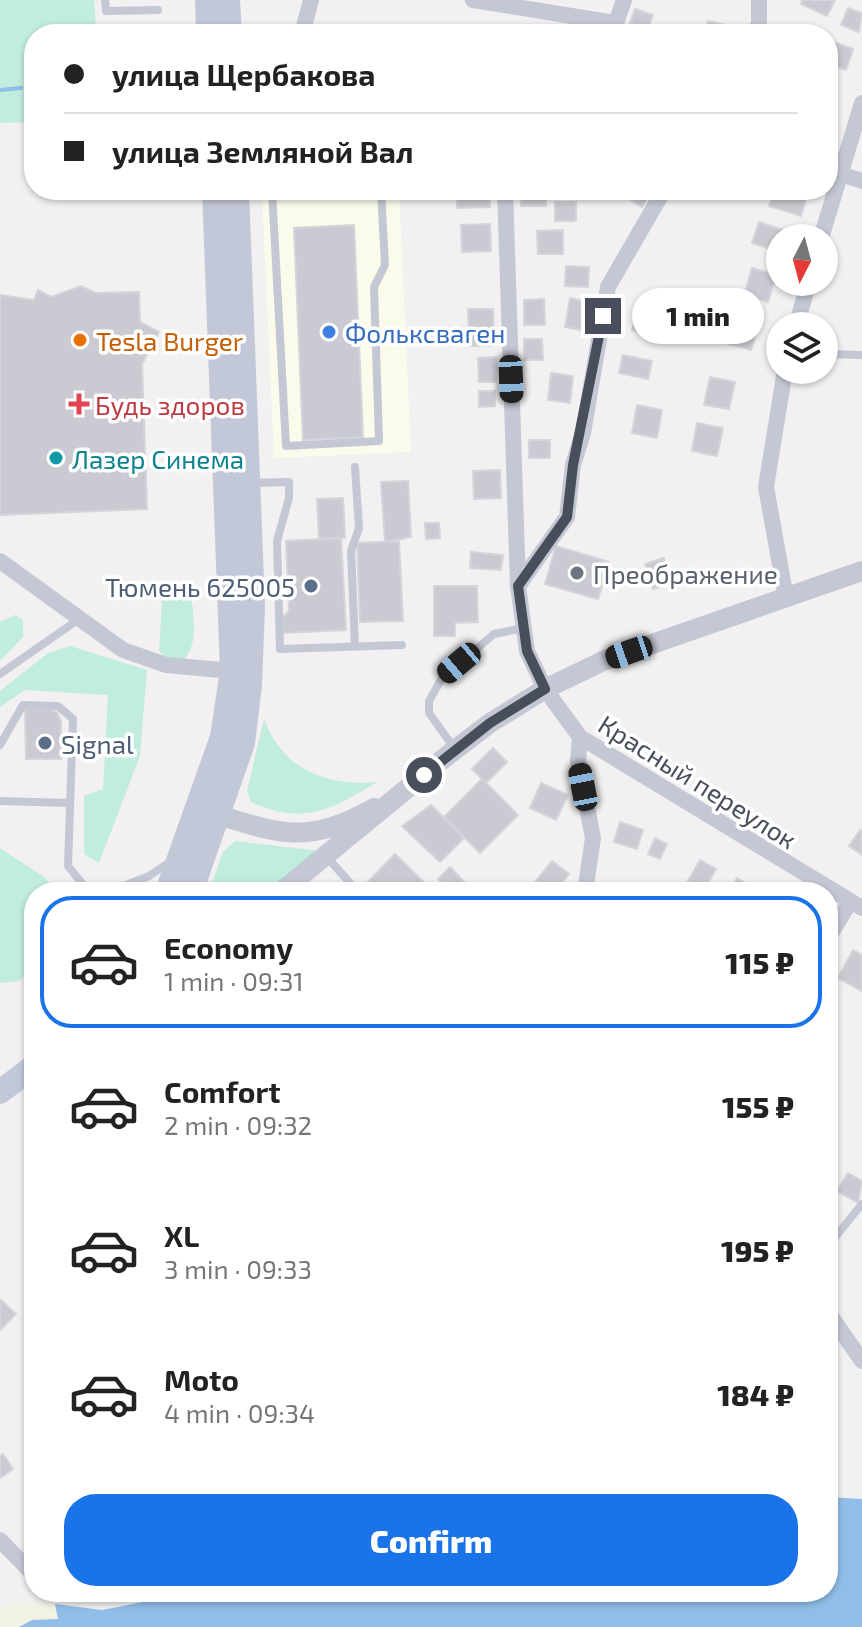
<!DOCTYPE html>
<html lang="en">
<head>
<meta charset="utf-8">
<style>
	body { margin:0; font-family:"Exo 2",sans-serif; background:#f2f2f2; color:#222; height:100vh; display:flex; flex-direction:column; font-size:30px; white-space:nowrap }
	* { box-sizing:border-box; margin:0 }
	p { font-size:26px; color:#767676 }
	.icon { flex:none; width:44px; height:44px; fill:none; stroke:currentColor; stroke-width:2; stroke-linecap:round; stroke-linejoin:round }
	.map { position:relative; flex:1; overflow:hidden }
	.sheet { position:absolute; left:24px; top:882px; width:814px; height:720px; display:flex; flex-direction:column; background:#fff; border-radius:32px; box-shadow:0 2px 6px #0004 }
	.sheet>* { flex:none }
	.top-card { position:absolute; left:24px; top:24px; width:814px; height:176px; border-radius:32px; box-shadow:0 2px 6px #0004; display:grid; align-content:center; height:176px; padding:0 40px; background:#fff }
	.needle { width:52px; rotate:186deg }
	.tools { position:absolute; left:766px; top:224px; display:grid; gap:16px }
	.tools a { display:grid; place-items:center; width:72px; height:72px; border-radius:50%; background:#fff; box-shadow:0 2px 6px #0004; font-size:40px }
	.end { position:absolute; width:36px; height:36px; margin:-18px; border:10px solid #494e5d; background:#fff; box-shadow:0 0 0 4px #fff }
	.from { border-radius:50% }
	.bubble { position:absolute; height:56px; border-radius:28px; background:#fff; box-shadow:0 2px 6px #0004; font-size:26px; font-weight:800; line-height:56px; text-align:center }
	.car { position:absolute; width:24px; height:48px; margin:-24px -12px; border-radius:10px; box-shadow:0 0 6px 2px #0007; background:linear-gradient(#222 24%,#8ab4d8 0 40%,#222 0 76%,#8ab4d8 0 86%,#222 0) }
	.top-card b { display:flex; align-items:center; gap:28px; height:76px; font-size:30px }
	.top-card b+b { border-top:2px solid #e0e0e0 }
	.top-card i { width:20px; height:20px; background:#222 }
	ul { padding:14px 0 0; list-style:none }
	li { display:flex; align-items:center; gap:24px; height:132px; margin:0 16px 12px; padding:0 24px; border:4px solid transparent; border-radius:32px }
	li div { flex:1 }
	li b { display:block; font-size:30px }
	li em { font-style:normal; font-weight:800 }
	li.on { border-color:#1a73e8 }
	li>.icon { width:72px; height:72px; stroke-width:1.5 }
	.button { display:flex; gap:16px; margin-top:auto; padding:16px 40px }
	.button a { flex:1; height:92px; border-radius:32px; background:#1a73e8; color:#fff; font-size:32px; font-weight:800; line-height:92px; text-align:center }
	.map>svg:first-child { display:block }
	.commercial { fill:#fbfbeb }
	.green { fill:#c1edde }
	.sand { fill:#f2f2e2 }
	.water { fill:#90bee8 }
	.lines { fill:none; stroke-linecap:round; stroke-linejoin:round }
	.stream { stroke:#90bee8; stroke-width:4 }
	.building { fill:#cacbd2; stroke:#d4d4db; stroke-width:2 }
	.service { stroke:#c4c8d4; stroke-width:8 }
	.minor { stroke:#c4c8d4; stroke-width:16 }
	.tertiary { stroke:#c4c8d4; stroke-width:20 }
	.secondary { stroke:#c3c8d8; stroke-width:24 }
	.route { stroke:#494e5d; stroke-width:10 }
	.shop-dot { fill:#3f7fe0; stroke:#fff; stroke-width:3 }
	.food-dot { fill:#e8710a; stroke:#fff; stroke-width:3 }
	.health-dot { fill:#e0444e; stroke:#fff; stroke-width:3 }
	.culture-dot { fill:#0f9aa8; stroke:#fff; stroke-width:3 }
	.worship-dot { fill:#6b7280; stroke:#fff; stroke-width:3 }
	.service-dot { fill:#5c6f8a; stroke:#fff; stroke-width:3 }
	.labels { text-anchor:middle; dominant-baseline:central; stroke-width:7; stroke-linejoin:round; paint-order:stroke }
	.shop-label { font-size:26px; fill:#366cbe; stroke:#fff; text-anchor:start }
	.food-label { font-size:26px; fill:#c56008; stroke:#fff; text-anchor:start }
	.health-label { font-size:26px; fill:#be3a42; stroke:#fff; text-anchor:start }
	.culture-label { font-size:26px; fill:#0d838f; stroke:#fff; text-anchor:start }
	.worship-label { font-size:26px; fill:#5b616d; stroke:#fff; text-anchor:start }
	.service-label { font-size:26px; fill:#4e5e75; stroke:#fff; text-anchor:end }
	.street-label { font-size:26px; fill:#494e5d; stroke:#fff }
</style>
</head>
<body>
<div class="map">
<svg width="862" height="1627" viewBox="0 0 862 1627">
	<rect width="100%" height="100%" fill="#f2f0f0"/>
	<!-- commercial -->
	<path class="commercial" d="M262,190H399L411,452L274,458Z"/>
	<!-- green -->
	<g class="green">
		<path d="M0,0H94L96,27L165,25L173,27L174,34H34V122L0,123Z"/>
		<path d="M178,582L190,587C192,611 201,642 183,661H169L159,651L163,583Z"/>
		<path d="M15,615L23,620V637L0,661V622Z"/>
		<path d="M70,646L147,670L140,756L99,863L84,854V796L103,789L108,695L25,690L0,707V691L48,653Z"/>
		<path d="M264,719C282,769 327,787 377,782C331,810 304,826 251,802L247,791Z"/>
		<path d="M235,841L321,851L267,892H209L223,852Z"/>
		<path d="M0,848L44,877L58,892H34V969L18,981L0,983Z"/>
	</g>
	<!-- sand -->
	<path class="sand" d="M15,1602L55,1604L58,1619C37,1620 21,1627 0,1627V1610Z"/>
	<!-- water -->
	<path class="water" d="M828,1497L862,1499V1627H19L32,1620L58,1619L55,1604L102,1610L195,1592H828Z"/>
	<g class="lines">
		<!-- stream -->
		<path class="stream" d="M0,90L21,88"/>
	</g>
	<!-- building -->
	<g class="building">
		<path d="M802,0H835L827,16L801,4Z"/>
		<path d="M848,8L862,13L859,32L841,25Z"/>
		<path d="M635,9L653,15L648,29L630,23Z"/>
		<path d="M708,21L734,27L733,34H705Z"/>
		<path d="M834,42L853,49L846,70L828,64Z"/>
		<path d="M457,190H489L490,207L457,208Z"/>
		<rect x="521" y="190" width="25" height="16"/>
		<path d="M626,190H652L642,207L623,196Z"/>
		<path d="M774,190L807,195L801,216L769,206Z"/>
		<rect x="555" y="202" width="21" height="19"/>
		<path d="M759,222L790,232L789,238H780V252L752,243Z"/>
		<path d="M490,224L491,251L462,252L461,225Z"/>
		<path d="M354,225L363,437L303,440L294,228Z"/>
		<path d="M563,230V254H538L537,231Z"/>
		<path d="M566,266L589,267L588,287L565,286Z"/>
		<path d="M752,268L776,275L768,302L744,295Z"/>
		<path d="M81,286L96,293L139,292L140,322L159,332L142,364L147,509L0,515V295L34,300L38,290L51,297Z"/>
		<path d="M570,298L596,304L590,332L565,327Z"/>
		<path d="M544,299L545,325H524V300Z"/>
		<path d="M468,309H493L494,346H469Z"/>
		<path d="M638,311L663,319L657,338L632,330Z"/>
		<path d="M734,316L759,323L751,350L726,343Z"/>
		<path d="M524,339H542L543,360H524Z"/>
		<path d="M623,355L652,361L648,379L619,373Z"/>
		<path d="M496,357V382H479L478,358Z"/>
		<path d="M551,373L573,376L570,403L548,400Z"/>
		<path d="M710,377L735,382L729,409L704,405Z"/>
		<path d="M479,391H495V406L479,407Z"/>
		<path d="M637,405L662,410L657,438L632,433Z"/>
		<path d="M697,423L723,428L717,456L692,451Z"/>
		<rect x="529" y="440" width="21" height="18"/>
		<path d="M500,470L501,498L474,499L473,471Z"/>
		<path d="M408,481L411,537L385,542L381,482Z"/>
		<path d="M343,498L345,538L319,539L317,499Z"/>
		<path d="M425,523H439L440,538L426,539Z"/>
		<path d="M341,538L346,630L283,633V617L289,611L286,541Z"/>
		<path d="M399,541L403,621L360,622L357,543Z"/>
		<path d="M556,546L609,562L598,599L545,584Z"/>
		<path d="M471,552L503,555L501,570L470,568Z"/>
		<path d="M664,558L672,583L653,589L645,564Z"/>
		<path d="M434,586H477L478,622L455,623V636H434Z"/>
		<path d="M47,708L57,712L61,721V759H26L25,709Z"/>
		<path d="M493,748L507,762L486,783L472,769Z"/>
		<path d="M482,779L518,815L480,853L444,817Z"/>
		<path d="M541,783L568,795L556,820L530,808Z"/>
		<path d="M431,805L464,838L440,862L402,826Z"/>
		<path d="M620,822L643,830L637,849L614,842Z"/>
		<path d="M860,830L862,831V855L849,846Z"/>
		<path d="M655,838L667,844L660,859L648,854Z"/>
		<path d="M395,854L434,892H371L364,886Z"/>
		<path d="M700,860L716,869L704,890L688,881Z"/>
		<path d="M552,861L569,874L555,892L536,881Z"/>
		<path d="M450,867L471,889L468,892H444L448,888L438,879Z"/>
		<path d="M737,878L756,889L754,892H729Z"/>
		<path d="M853,950L862,955V991L838,978Z"/>
		<path d="M848,1173L862,1181L858,1203L837,1191Z"/>
		<path d="M1,1300L16,1314L0,1330V1301Z"/>
		<path d="M3,1454L13,1469L0,1478V1456Z"/>
	</g>
	<g class="lines">
		<!-- service -->
		<g class="service">
			<path d="M105,0L106,11L158,10"/>
			<path d="M272,190L286,446L379,441L374,287L385,265L381,190"/>
			<path d="M824,354L862,355"/>
			<path d="M355,467L359,528L351,551L355,646"/>
			<path d="M249,483L289,482V498L277,541L280,649L402,645"/>
			<path d="M0,674L79,619"/>
			<path d="M0,745L23,705L58,706L73,719L68,866L89,892"/>
			<path d="M455,749L429,713V701L442,678L494,634L524,628"/>
			<path d="M0,801L70,803"/>
			<path d="M327,857L358,892"/>
			<path d="M108,892L149,876L170,862"/>
			<path d="M828,1246L862,1204"/>
		</g>
		<!-- minor -->
		<g class="minor">
			<path d="M473,0L615,23"/>
			<path d="M613,32L624,0"/>
			<path d="M302,34L311,0"/>
			<path d="M753,34L759,24V0"/>
			<path d="M840,174L862,181"/>
			<path d="M505,190L518,586L527,651L545,689L580,737L862,908"/>
			<path d="M821,238L862,103"/>
			<path d="M796,326L809,282"/>
			<path d="M785,370L766,487L786,598"/>
			<path d="M0,561L123,650L166,665L232,671"/>
			<path d="M518,586L567,517L573,465L583,433L608,287L664,190"/>
			<path d="M580,737L578,761L593,838L585,892"/>
			<path d="M828,938L850,902"/>
			<path d="M828,1312L862,1361"/>
			<path d="M0,1540L34,1575"/>
		</g>
		<!-- tertiary -->
		<g class="tertiary">
			<path d="M206,811C277,833 305,847 374,808"/>
			<path d="M281,892L443,759L490,723L545,689L603,661L862,571"/>
		</g>
		<!-- secondary -->
		<g class="secondary">
			<path d="M207,0L208,34"/>
			<path d="M228,0L230,34"/>
			<path d="M167,892L222,737L232,671L214,190"/>
			<path d="M191,892L243,743L250,685L253,607L237,190"/>
			<path d="M0,1092L34,1066"/>
		</g>
	</g>
	<g class="lines">
		<!-- route -->
		<path class="route" d="M424,775L490,723L545,689L527,651L518,586L567,517L573,465L603,316"/>
	</g>
	<!-- markers -->
	<circle class="shop-dot" cx="329" cy="332" r="8"/>
	<circle class="food-dot" cx="80" cy="340" r="8"/>
	<path class="health-dot" d="M75 392h8v8h8v8h-8v8h-8v-8h-8v-8h8z"/>
	<circle class="culture-dot" cx="56" cy="458" r="8"/>
	<circle class="worship-dot" cx="577" cy="573" r="8"/>
	<g class="service-dot">
		<circle cx="311" cy="586" r="8"/>
		<circle cx="45" cy="743" r="8"/>
	</g>
	<g class="labels">
		<!-- shop labels -->
		<g class="shop-label">
			<text x="345" y="332">Фольксваген</text>
		</g>
		<!-- food labels -->
		<g class="food-label">
			<text x="96" y="340">Tesla Burger</text>
		</g>
		<!-- health labels -->
		<g class="health-label">
			<text x="95" y="404">Будь здоров</text>
		</g>
		<!-- culture labels -->
		<g class="culture-label">
			<text x="72" y="458">Лазер Синема</text>
		</g>
		<!-- worship labels -->
		<g class="worship-label">
			<text x="593" y="573">Преображение</text>
		</g>
		<!-- service labels -->
		<g class="service-label">
			<text x="295" y="586">Тюмень 625005</text>
			<text x="61" y="743" text-anchor="start">Signal</text>
		</g>
		<!-- street labels -->
		<g class="street-label">
			<text transform="translate(698 781) rotate(32)">Красный переулок</text>
		</g>
	</g>
</svg>
<div class="tools">
<a><svg class="needle" viewBox="-14 -14 28 28"><path d="M0-13l5 13h-10z" fill="#e53935"/><path d="M0 13l5-13h-10z" fill="#767676"/></svg></a>
<a><svg class="icon" aria-label="layers" viewBox="0 0 24 24"><path d="M12 4l9 5-9 5-9-5zM3 14l9 5 9-5"/></svg></a>
</div>
<i class="end from" style="left:424px;top:775px"></i>
<i class="end" style="left:603px;top:316px"></i>
<div class="bubble" style="left:632px;top:288px;width:132px">1 min</div>
<i class="car" style="left:511px;top:379px;rotate:178deg"></i>
<i class="car" style="left:629px;top:652px;rotate:251deg"></i>
<i class="car" style="left:459px;top:663px;rotate:230deg"></i>
<i class="car" style="left:583px;top:787px;rotate:349deg"></i>
<div class="top-card">
<b><i class="from"></i>улица Щербакова</b>
<b><i></i>улица Земляной Вал</b>
</div>
<section class="sheet">
<ul>
<li class="on"><svg class="icon" aria-label="car" viewBox="0 0 24 24"><path d="M5 17H2v-5l4-1 3-4h7l3 4 3 1v5h-3M9 17h6M6 11h13"/><circle cx="7" cy="17" r="2"/><circle cx="17" cy="17" r="2"/></svg><div><b>Economy</b><p>1 min · 09:31</p></div><em>115 ₽</em></li>
<li><svg class="icon" aria-label="car" viewBox="0 0 24 24"><path d="M5 17H2v-5l4-1 3-4h7l3 4 3 1v5h-3M9 17h6M6 11h13"/><circle cx="7" cy="17" r="2"/><circle cx="17" cy="17" r="2"/></svg><div><b>Comfort</b><p>2 min · 09:32</p></div><em>155 ₽</em></li>
<li><svg class="icon" aria-label="car" viewBox="0 0 24 24"><path d="M5 17H2v-5l4-1 3-4h7l3 4 3 1v5h-3M9 17h6M6 11h13"/><circle cx="7" cy="17" r="2"/><circle cx="17" cy="17" r="2"/></svg><div><b>XL</b><p>3 min · 09:33</p></div><em>195 ₽</em></li>
<li><svg class="icon" aria-label="car" viewBox="0 0 24 24"><path d="M5 17H2v-5l4-1 3-4h7l3 4 3 1v5h-3M9 17h6M6 11h13"/><circle cx="7" cy="17" r="2"/><circle cx="17" cy="17" r="2"/></svg><div><b>Moto</b><p>4 min · 09:34</p></div><em>184 ₽</em></li>
</ul>
<div class="button"><a>Confirm</a></div>
</section>
</div>
</body>
</html>
